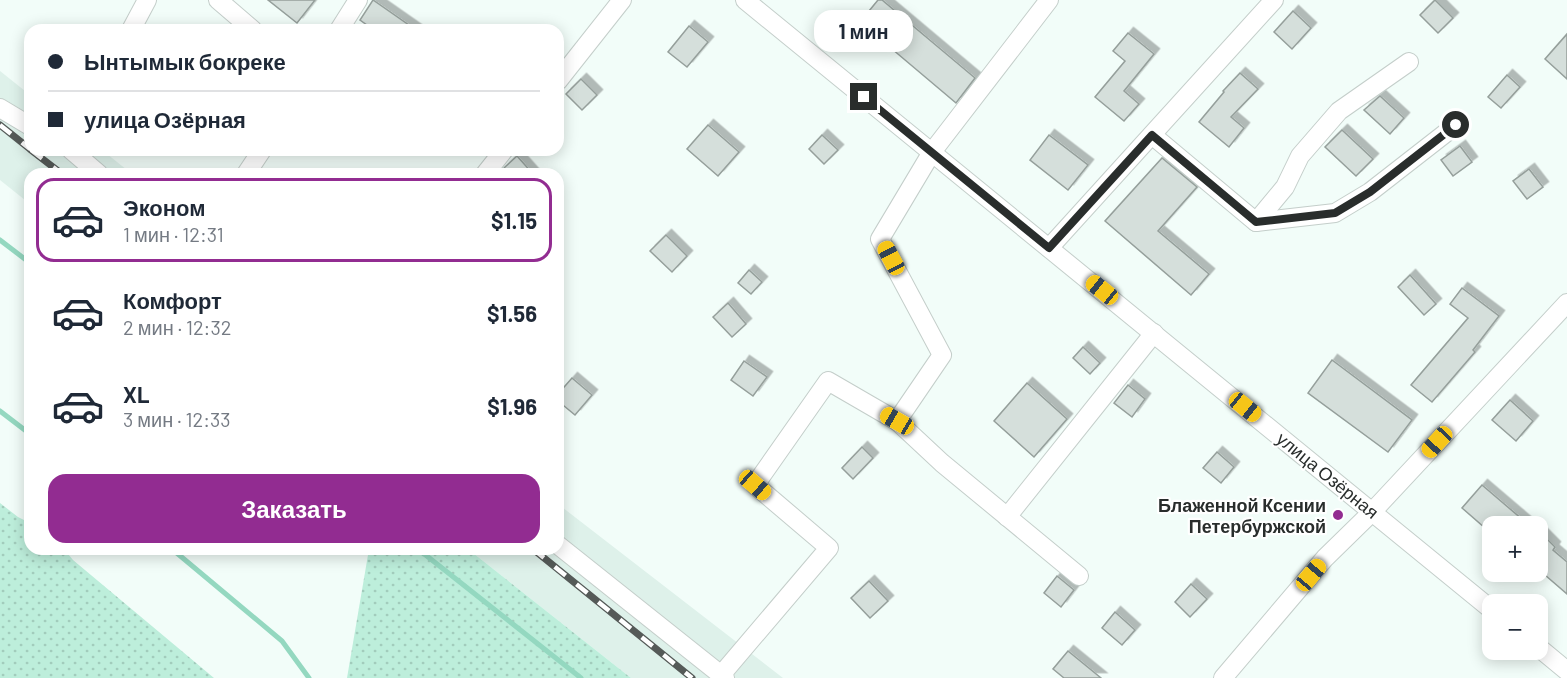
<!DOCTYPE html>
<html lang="ru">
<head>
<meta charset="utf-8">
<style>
	body { margin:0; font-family:Barlow,sans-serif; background:#f2f2f3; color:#1f2937; height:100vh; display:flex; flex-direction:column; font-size:22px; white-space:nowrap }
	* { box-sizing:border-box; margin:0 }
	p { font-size:20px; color:#747a83 }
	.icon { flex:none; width:33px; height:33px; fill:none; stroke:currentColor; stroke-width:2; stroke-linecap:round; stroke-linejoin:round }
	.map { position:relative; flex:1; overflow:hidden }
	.drawer { position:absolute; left:24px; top:168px; width:540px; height:387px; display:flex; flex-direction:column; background:#fff; border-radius:18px; box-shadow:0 3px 15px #0003 }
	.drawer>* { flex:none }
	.guide { position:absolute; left:24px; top:24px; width:540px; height:132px; border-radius:18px; box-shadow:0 3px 15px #0003; display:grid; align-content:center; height:132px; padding:0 24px; background:#fff }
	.buttons { position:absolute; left:1482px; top:516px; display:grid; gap:12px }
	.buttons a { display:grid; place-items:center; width:66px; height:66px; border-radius:12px; background:#fff; box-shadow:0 3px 15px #0003; font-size:30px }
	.end { position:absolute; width:27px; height:27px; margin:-14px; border:8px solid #292d2c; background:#fff; box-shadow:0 0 0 3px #fff }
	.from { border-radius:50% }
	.bubble { position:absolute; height:42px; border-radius:18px; background:#fff; box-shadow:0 3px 15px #0003; font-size:20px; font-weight:700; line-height:42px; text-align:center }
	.car { position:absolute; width:18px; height:36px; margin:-18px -9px; border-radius:8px; box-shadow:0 0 4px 2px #0007; background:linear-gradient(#f5c518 24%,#345 0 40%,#f5c518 0 76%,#345 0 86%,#f5c518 0) }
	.guide b { display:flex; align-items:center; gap:21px; height:57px; font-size:22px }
	.guide b+b { border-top:2px solid #e0e1e3 }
	.guide i { width:15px; height:15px; background:#1f2937 }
	ul { padding:10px 0 0; list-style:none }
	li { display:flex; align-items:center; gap:18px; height:84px; margin:0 12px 9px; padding:0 12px; border:3px solid transparent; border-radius:18px }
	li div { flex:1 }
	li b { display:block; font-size:22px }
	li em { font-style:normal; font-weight:700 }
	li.active { border-color:#922c91 }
	li>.icon { width:54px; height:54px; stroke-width:1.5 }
	.button { display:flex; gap:12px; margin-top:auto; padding:12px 24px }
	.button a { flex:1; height:69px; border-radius:18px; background:#922c91; color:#fff; font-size:24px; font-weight:700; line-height:69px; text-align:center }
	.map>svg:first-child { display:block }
	.built { fill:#def1ea }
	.grass { fill:url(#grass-dots) }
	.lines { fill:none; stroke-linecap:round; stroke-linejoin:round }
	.stream { stroke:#94d8c0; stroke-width:5 }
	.building { fill:#d5dfdb; stroke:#959f9b; stroke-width:1.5; filter:url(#shadow) }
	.minor-casing { stroke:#c4ceca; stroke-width:20 }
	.minor { stroke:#fff; stroke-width:18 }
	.rail-casing { stroke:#555a58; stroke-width:7 }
	.rail { stroke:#fff; stroke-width:4.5; stroke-dasharray:14; stroke-linecap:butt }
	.route { stroke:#292d2c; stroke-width:8 }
	.poi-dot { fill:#922c91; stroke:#fff; stroke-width:2 }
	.labels { text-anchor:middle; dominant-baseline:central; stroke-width:4.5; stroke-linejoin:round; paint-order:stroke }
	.street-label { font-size:18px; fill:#292d2c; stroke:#fff }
	.poi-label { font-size:18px; font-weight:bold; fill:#292d2c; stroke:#fff; text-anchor:end }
</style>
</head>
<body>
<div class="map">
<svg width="1567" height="678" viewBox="0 0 1567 678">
	<defs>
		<pattern id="grass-dots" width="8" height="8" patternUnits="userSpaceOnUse" patternTransform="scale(1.5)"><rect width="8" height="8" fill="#bdeedb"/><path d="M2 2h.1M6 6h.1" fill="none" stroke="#a2ccbc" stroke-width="1.8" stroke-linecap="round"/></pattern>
		<filter id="shadow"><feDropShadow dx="5.5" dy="-5.5" stdDeviation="0" flood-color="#0004"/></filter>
	</defs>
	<rect width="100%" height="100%" fill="#f2fdf9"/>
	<!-- built -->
	<g class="built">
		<path d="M0,71L30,95V150H102L132,174H30V204L0,180Z"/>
		<path d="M558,504L783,678H631L468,549H558Z"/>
	</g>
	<!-- grass -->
	<g class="grass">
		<path d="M0,503L18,517L30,523V549H64L73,560L214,678H0Z"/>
		<path d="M369,549H468L631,678H347Z"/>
	</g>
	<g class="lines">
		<!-- stream -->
		<g class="stream">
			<path d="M0,240L30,263"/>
			<path d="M0,411L30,434"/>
			<path d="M172,549L282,641L309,678"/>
			<path d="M418,549L581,678"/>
		</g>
	</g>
	<!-- building -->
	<g class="building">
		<path d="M268,0H315L297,23Z"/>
		<path d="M373,0L416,30H374L360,20Z"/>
		<path d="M878,0H882L975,78L956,103L860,22Z"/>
		<path d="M1435,0L1453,18L1438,33L1420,15Z"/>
		<path d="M1293,11L1311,28L1292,49L1274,32Z"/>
		<path d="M689,26L708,42L687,67L668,52Z"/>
		<path d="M1128,33L1154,54L1124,91L1139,104L1124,121L1095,97L1125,61L1113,51Z"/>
		<path d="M1567,34V79L1545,59Z"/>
		<path d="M1240,73L1258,89L1231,117L1244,128L1229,147L1199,122L1224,92L1223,91Z"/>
		<path d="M1507,75L1520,87L1501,108L1488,97Z"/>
		<path d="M581,79L597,95L582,110L566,94Z"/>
		<path d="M1380,96L1404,118L1390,134L1364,110Z"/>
		<path d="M708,125L739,152L718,176L687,149Z"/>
		<path d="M1342,130L1373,159L1356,176L1325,147Z"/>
		<path d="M822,135L838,150L824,164L809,149Z"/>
		<path d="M1049,135L1088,165L1068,190L1030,160Z"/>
		<path d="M1460,146L1472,162L1453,176L1441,160Z"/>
		<path d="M517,156L533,174H499L505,167Z"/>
		<path d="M1162,158L1197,187L1158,231L1209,274L1191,295L1105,221Z"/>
		<path d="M1529,169L1543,187L1527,199L1513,181Z"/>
		<path d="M666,235L687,256L672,272L650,251Z"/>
		<path d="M749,270L762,282L751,294L738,283Z"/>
		<path d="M1410,275L1436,304L1424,315L1398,287Z"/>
		<path d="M1462,288L1499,316L1473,350L1475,352L1432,402L1411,385L1468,318L1450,304Z"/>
		<path d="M728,303L746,324L732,337L713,317Z"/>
		<path d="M1083,347L1100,363L1090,374L1073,358Z"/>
		<path d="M1332,360L1412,420L1388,452L1308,393Z"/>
		<path d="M744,361L767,377L753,396L731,380Z"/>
		<path d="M572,378L592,395L575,415L558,401V394Z"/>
		<path d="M1027,383L1067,419L1034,457L994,421Z"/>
		<path d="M1128,385L1145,399L1132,417L1114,403Z"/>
		<path d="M1510,400L1533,421L1516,441L1492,420Z"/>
		<path d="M862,447L873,458L853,479L842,468Z"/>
		<path d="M1217,452L1234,467L1221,483L1203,468Z"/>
		<path d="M1482,485L1530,526H1492V534L1462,508Z"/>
		<path d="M1538,530L1555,547L1553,550L1567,562V594L1538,569Z"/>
		<path d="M1057,576L1074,590L1061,607L1044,593Z"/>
		<path d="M869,581L888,601L870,618L851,598Z"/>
		<path d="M1191,584L1207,599L1190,617L1175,602Z"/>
		<path d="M1115,612L1135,630L1122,645L1102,628Z"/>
		<path d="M1068,651L1101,678H1064L1053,669Z"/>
	</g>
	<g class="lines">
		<defs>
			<g id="minor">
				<path d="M218,0L253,30"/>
				<path d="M745,0L1492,610"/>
				<path d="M131,30L147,0"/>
				<path d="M339,30L358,0"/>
				<path d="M558,81L622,0"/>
				<path d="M0,108L30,126"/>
				<path d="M1152,135L1256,222L1285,187L1300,156L1339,111L1409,62"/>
				<path d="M71,150L99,174"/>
				<path d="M246,174L262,150"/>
				<path d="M485,174L504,150"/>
				<path d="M1256,222L1335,213L1370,192L1456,125"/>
				<path d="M1049,248L1274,0"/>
				<path d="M897,421L942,463L1079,576"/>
				<path d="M1007,517L1154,333"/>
				<path d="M558,545L725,678"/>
				<path d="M1538,647L1567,671"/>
				<path d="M721,675L829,548L755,485L828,381L897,421L942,355L880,239L932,152L1049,0"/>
				<path d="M1223,678L1325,558L1372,512L1567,303"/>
			</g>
		</defs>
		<!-- minor casing -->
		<use href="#minor" class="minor-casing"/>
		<!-- minor -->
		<use href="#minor" class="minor"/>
		<defs>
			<g id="rail">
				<path d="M0,125L30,149"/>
				<path d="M31,150L62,174"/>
				<path d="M533,549L692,678"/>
			</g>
		</defs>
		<!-- rail casing -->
		<use href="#rail" class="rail-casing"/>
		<!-- rail -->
		<use href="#rail" class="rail"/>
	</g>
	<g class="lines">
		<!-- route -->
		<path class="route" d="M864,97L1049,248L1152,135L1256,222L1335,213L1370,192L1456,125"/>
	</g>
	<!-- markers -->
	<circle class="poi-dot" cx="1338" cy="515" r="6"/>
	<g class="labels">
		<!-- street labels -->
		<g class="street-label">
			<text transform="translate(1328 475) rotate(39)">улица Озёрная</text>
		</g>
		<!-- poi labels -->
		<g class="poi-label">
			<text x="1326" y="505">Блаженной Ксении<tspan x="1326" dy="21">Петербуржской</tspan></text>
		</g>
	</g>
</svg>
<div class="buttons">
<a>+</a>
<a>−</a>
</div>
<i class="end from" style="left:1456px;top:125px"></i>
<i class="end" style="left:864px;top:97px"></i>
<div class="bubble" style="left:814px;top:10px;width:99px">1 мин</div>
<i class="car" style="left:891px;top:258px;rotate:332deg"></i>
<i class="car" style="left:1102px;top:290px;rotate:309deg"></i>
<i class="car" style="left:1245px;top:407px;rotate:129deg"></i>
<i class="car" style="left:897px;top:421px;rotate:300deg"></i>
<i class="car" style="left:1437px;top:442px;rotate:223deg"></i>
<i class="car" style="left:755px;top:485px;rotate:131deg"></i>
<i class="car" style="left:1311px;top:575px;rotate:40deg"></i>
<div class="guide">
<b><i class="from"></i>Ынтымык бокреке</b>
<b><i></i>улица Озёрная</b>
</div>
<section class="drawer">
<ul>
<li class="active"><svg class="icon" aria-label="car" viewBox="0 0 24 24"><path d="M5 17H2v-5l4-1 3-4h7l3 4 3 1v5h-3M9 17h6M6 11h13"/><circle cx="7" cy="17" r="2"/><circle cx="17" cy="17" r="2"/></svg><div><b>Эконом</b><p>1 мин · 12:31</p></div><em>$1.15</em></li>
<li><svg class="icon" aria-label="car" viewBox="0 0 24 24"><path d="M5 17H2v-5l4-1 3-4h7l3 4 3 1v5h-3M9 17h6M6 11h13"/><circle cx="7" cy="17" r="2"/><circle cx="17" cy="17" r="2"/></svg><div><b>Комфорт</b><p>2 мин · 12:32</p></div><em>$1.56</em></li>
<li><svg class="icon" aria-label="car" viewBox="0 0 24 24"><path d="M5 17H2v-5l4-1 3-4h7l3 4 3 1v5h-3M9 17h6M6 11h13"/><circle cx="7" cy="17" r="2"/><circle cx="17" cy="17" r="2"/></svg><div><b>XL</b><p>3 мин · 12:33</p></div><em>$1.96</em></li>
</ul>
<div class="button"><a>Заказать</a></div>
</section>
</div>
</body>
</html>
